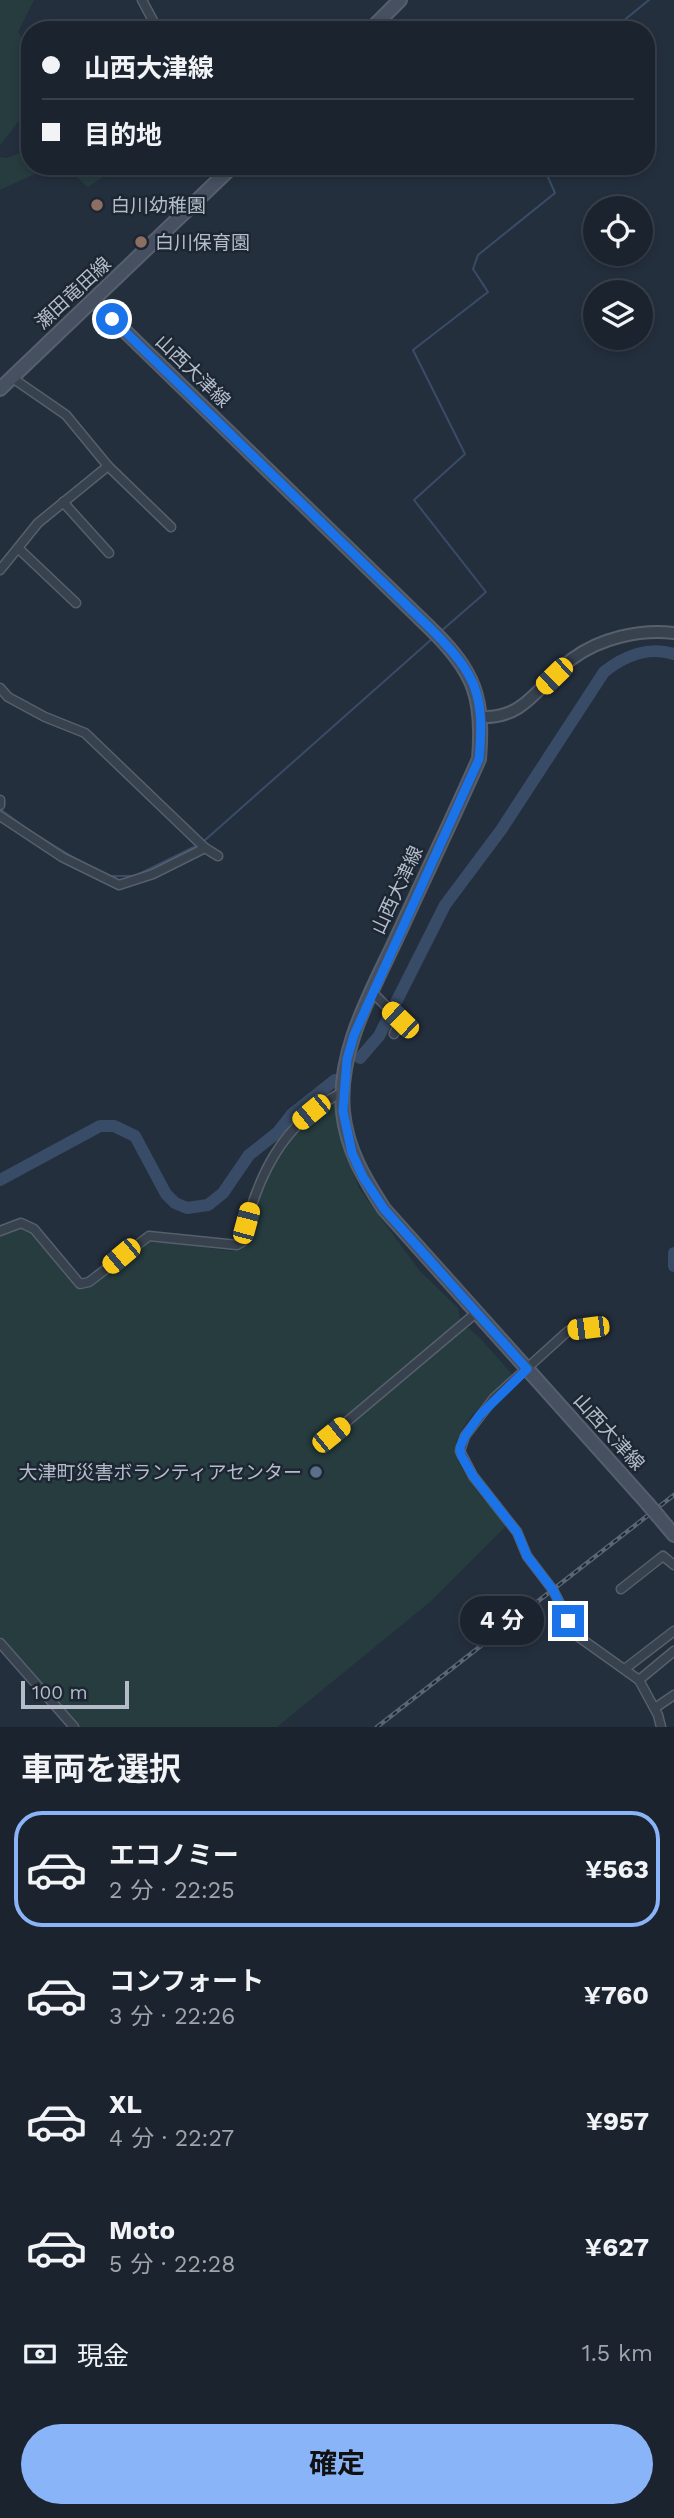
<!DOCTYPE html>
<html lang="ja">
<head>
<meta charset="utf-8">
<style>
	body { margin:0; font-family:"Work Sans","Noto Sans JP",sans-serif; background:#282f3a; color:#f1f3f6; height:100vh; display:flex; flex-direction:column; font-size:26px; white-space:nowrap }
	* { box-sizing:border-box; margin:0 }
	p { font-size:23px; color:#a0a4aa }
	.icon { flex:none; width:38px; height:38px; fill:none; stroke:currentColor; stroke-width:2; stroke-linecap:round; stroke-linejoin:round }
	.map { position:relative; height:1727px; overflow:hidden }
	.details { display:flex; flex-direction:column; background:#1b232e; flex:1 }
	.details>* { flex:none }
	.top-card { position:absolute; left:21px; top:21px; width:634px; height:154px; border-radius:28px; box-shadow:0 4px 10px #0003,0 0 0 2px #39404a; display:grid; align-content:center; height:154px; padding:0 21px; background:#1b232e }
	.buttons { position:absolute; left:583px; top:196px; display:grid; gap:14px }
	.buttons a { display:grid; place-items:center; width:70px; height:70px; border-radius:50%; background:#1b232e; box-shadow:0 4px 10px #0003,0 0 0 2px #39404a; font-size:35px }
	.scale { position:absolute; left:21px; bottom:18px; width:108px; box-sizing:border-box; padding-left:7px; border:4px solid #b4bcc9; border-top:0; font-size:19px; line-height:24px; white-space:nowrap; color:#b4bcc9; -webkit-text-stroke:5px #1d2633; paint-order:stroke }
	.end { position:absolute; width:32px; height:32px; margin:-16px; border:9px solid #1a73e8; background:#fff; box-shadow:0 0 0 4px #fff }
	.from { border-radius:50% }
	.bubble { position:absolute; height:49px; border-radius:24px; background:#1b232e; box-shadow:0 4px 10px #0003,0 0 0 2px #39404a; font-size:23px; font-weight:700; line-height:49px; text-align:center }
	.car { position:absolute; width:21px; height:42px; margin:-21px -10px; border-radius:9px; box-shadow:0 0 5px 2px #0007; background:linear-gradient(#f5c518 24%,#345 0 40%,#f5c518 0 76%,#345 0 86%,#f5c518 0) }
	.top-card b { display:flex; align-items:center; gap:24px; height:66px; font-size:26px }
	.top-card b+b { border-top:2px solid #39404a }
	.top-card i { width:18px; height:18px; background:#f1f3f6 }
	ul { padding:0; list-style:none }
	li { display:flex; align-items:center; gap:21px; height:116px; margin:0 14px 10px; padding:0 7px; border:4px solid transparent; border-radius:28px }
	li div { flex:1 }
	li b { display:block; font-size:26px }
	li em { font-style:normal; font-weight:700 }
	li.active { border-color:#8ab4f8 }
	li>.icon { width:63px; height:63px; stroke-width:1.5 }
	h2 { padding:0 21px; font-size:32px; line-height:84px }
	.pay { display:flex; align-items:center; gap:18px; height:77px; padding:0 21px; font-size:26px }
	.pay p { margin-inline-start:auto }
	.button { display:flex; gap:14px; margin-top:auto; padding:14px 21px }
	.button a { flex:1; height:80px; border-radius:42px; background:#8ab4f8; color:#111; font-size:28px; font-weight:700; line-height:80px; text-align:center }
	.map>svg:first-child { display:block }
	.green { fill:#263c3f }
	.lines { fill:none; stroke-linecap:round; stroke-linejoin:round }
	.stream { stroke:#394c67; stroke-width:2 }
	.river { stroke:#394c67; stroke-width:12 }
	.minor-casing { stroke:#565f6c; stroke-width:11 }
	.tertiary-casing { stroke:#565f6c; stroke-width:14 }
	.secondary-casing { stroke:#565f6c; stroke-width:16 }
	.minor { stroke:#38414e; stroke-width:8 }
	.tertiary { stroke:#38414e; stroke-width:10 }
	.secondary { stroke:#465061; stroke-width:12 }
	.rail-casing { stroke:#5a6575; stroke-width:4.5 }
	.rail { stroke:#1d2633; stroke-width:2; stroke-dasharray:5; stroke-linecap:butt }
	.secondary-bridge-casing { stroke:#565f6c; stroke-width:16; stroke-linecap:butt }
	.secondary-bridge { stroke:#465061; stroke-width:12 }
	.route { stroke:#1a73e8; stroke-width:9 }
	.education-dot { fill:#8d6e63; stroke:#1d2633; stroke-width:2.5 }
	.service-dot { fill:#5c6f8a; stroke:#1d2633; stroke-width:2.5 }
	.labels { text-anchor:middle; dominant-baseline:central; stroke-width:5; stroke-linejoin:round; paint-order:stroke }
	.poi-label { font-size:19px; fill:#b4bcc9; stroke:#1d2633; text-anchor:start }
	.street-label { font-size:19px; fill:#b4bcc9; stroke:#1d2633 }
</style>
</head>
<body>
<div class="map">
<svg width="674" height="1727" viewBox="0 0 674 1727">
	<rect width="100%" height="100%" fill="#242f3e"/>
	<!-- green -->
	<g class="green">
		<path d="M0,0H34L18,32L30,49V107L0,145Z"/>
		<path d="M30,149V166H52L0,190V157L7,158Z"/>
		<path d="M64,166H120L88,187Z"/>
		<path d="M336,1100L339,1136L359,1188L419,1270L458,1308L461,1322L479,1337L513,1375C497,1390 458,1423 456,1446C455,1461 470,1482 479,1494C487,1504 497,1511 506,1521L505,1527L430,1602L277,1727H78L67,1712L40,1687L0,1636V1236L11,1229L23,1227L32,1232L82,1288L89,1286L145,1242C177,1232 211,1255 242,1250C256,1192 281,1130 336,1100Z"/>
	</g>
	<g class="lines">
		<!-- stream -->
		<g class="stream">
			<path d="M612,30L649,0"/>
			<path d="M440,632L486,592L414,500L465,454L413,350L488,292L473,269L478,255L555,193L543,166"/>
			<path d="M0,809L27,829"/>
			<path d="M35,834L81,862"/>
			<path d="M204,841L433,638"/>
			<path d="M139,874L196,846"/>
			<path d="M111,876H133"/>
		</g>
		<!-- river -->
		<g class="river">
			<path d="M360,1058L379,1036L445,905L501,830L604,672C624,656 649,646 674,654"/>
			<path d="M0,1180L100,1126H114L135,1136L166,1194L175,1203L187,1208L208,1205L223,1193L249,1155L278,1132L292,1114L335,1080"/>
			<path d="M674,1253V1266"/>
		</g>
		<defs>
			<g id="minor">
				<path d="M142,0L158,30"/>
				<path d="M11,377L66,415L108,466L171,527"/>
				<path d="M63,502L109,553"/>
				<path d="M19,549L76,603"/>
				<path d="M0,570L38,523L108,466"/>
				<path d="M0,688L8,697L45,717L85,733L205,848L218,856"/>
				<path d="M0,800V805"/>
				<path d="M0,816L62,857L119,885L153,874L205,848"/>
				<path d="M372,992L400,1020L394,1034"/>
				<path d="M0,1231L21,1223L34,1229L80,1284L89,1282L149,1236L237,1245L242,1242C256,1178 282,1122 343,1092"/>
				<path d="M588,1328L568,1331L494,1398L465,1436L460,1451L473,1476L517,1532L527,1556L553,1590L576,1635L639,1680L658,1715L661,1727"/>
				<path d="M331,1435L476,1313"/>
				<path d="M621,1589L663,1556L674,1565"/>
				<path d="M0,1643L74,1727"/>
				<path d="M626,1668L674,1631"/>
				<path d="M639,1680L674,1651"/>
				<path d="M655,1708L674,1695"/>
			</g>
			<path id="tertiary" d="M481,717C527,719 539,683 572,659C600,638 640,629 674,633"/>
			<g id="secondary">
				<path d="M370,30L400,0"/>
				<path d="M94,301L431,629C475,672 484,698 479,759C453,818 425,876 398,935C373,990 337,1049 343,1112C347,1150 364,1178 384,1209L647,1503"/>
				<path d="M0,389L233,166"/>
				<path d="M659,1517L674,1535"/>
			</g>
		</defs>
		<!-- minor casing -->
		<use href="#minor" class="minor-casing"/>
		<!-- tertiary casing -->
		<use href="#tertiary" class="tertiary-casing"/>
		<!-- secondary casing -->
		<use href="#secondary" class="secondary-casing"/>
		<!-- minor -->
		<use href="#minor" class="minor"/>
		<!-- tertiary -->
		<use href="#tertiary" class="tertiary"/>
		<!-- secondary -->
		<use href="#secondary" class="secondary"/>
		<defs>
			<path id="rail" d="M377,1727L674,1495"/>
		</defs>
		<!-- rail casing -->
		<use href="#rail" class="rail-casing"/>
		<!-- rail -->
		<use href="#rail" class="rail"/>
		<defs>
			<path id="secondary-bridge" d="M647,1503L659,1517"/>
		</defs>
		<!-- secondary-bridge casing -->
		<use href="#secondary-bridge" class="secondary-bridge-casing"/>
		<!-- secondary-bridge -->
		<use href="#secondary-bridge" class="secondary-bridge"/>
	</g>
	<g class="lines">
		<!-- route -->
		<path class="route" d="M112,319L431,629C477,675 485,695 479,759L354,1035L347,1059L343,1111L352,1153L363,1177L384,1209L527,1369L480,1415L465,1436L460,1447L461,1455L473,1476L517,1532L527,1556L553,1590L568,1621"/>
	</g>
	<!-- markers -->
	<g class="education-dot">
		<circle cx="97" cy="205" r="7"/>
		<circle cx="141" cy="242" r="7"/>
	</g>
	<circle class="service-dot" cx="316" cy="1472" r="7"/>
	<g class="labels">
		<!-- poi labels -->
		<g class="poi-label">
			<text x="111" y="205">白川幼稚園</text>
			<text x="155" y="242">白川保育園</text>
			<text x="302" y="1472" text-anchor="end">大津町災害ボランティアセンター</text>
		</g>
		<!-- street labels -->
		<g class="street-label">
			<text transform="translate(73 293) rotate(-43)">瀬田竜田線</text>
			<text transform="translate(193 371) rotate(44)">山西大津線</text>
			<text transform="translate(397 890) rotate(-65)">山西大津線</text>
			<text transform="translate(609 1432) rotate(48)">山西大津線</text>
		</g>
	</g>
</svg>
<div class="buttons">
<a><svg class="icon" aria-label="locate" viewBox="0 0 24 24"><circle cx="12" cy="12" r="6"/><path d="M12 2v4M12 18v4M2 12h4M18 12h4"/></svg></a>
<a><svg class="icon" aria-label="layers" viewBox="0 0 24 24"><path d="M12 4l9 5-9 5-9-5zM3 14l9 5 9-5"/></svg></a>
</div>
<div class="scale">100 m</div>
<i class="end from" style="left:112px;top:319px"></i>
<i class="end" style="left:568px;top:1621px"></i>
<div class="bubble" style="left:460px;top:1596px;width:84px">4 分</div>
<i class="car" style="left:554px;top:676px;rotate:226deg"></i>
<i class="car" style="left:400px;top:1020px;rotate:314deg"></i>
<i class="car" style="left:311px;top:1112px;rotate:231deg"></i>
<i class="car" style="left:246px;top:1223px;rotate:15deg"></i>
<i class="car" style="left:121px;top:1256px;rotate:230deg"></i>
<i class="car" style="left:588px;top:1328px;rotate:263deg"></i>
<i class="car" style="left:331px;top:1435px;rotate:51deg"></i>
<div class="top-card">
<b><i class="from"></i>山西大津線</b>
<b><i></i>目的地</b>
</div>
</div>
<section class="details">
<h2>車両を選択</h2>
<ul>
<li class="active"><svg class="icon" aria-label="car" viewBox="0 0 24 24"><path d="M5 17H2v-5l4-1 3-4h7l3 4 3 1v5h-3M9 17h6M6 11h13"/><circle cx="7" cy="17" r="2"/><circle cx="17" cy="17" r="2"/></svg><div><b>エコノミー</b><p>2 分 · 22:25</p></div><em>¥563</em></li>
<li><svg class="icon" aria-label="car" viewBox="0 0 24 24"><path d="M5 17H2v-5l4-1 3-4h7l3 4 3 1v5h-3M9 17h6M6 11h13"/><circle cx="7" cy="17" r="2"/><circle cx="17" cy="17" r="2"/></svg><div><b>コンフォート</b><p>3 分 · 22:26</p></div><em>¥760</em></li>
<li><svg class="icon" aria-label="car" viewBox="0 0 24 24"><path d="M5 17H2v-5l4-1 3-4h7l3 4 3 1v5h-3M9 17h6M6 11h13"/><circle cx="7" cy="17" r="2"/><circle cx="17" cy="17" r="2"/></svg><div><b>XL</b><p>4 分 · 22:27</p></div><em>¥957</em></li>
<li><svg class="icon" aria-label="car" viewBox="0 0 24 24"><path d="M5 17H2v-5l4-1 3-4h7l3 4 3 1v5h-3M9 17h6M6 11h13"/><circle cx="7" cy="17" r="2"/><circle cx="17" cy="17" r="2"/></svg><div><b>Moto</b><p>5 分 · 22:28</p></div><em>¥627</em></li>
</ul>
<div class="pay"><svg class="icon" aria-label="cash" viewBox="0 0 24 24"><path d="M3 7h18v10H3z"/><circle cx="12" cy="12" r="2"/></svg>現金<p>1.5 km</p></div>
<div class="button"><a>確定</a></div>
</section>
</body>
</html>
